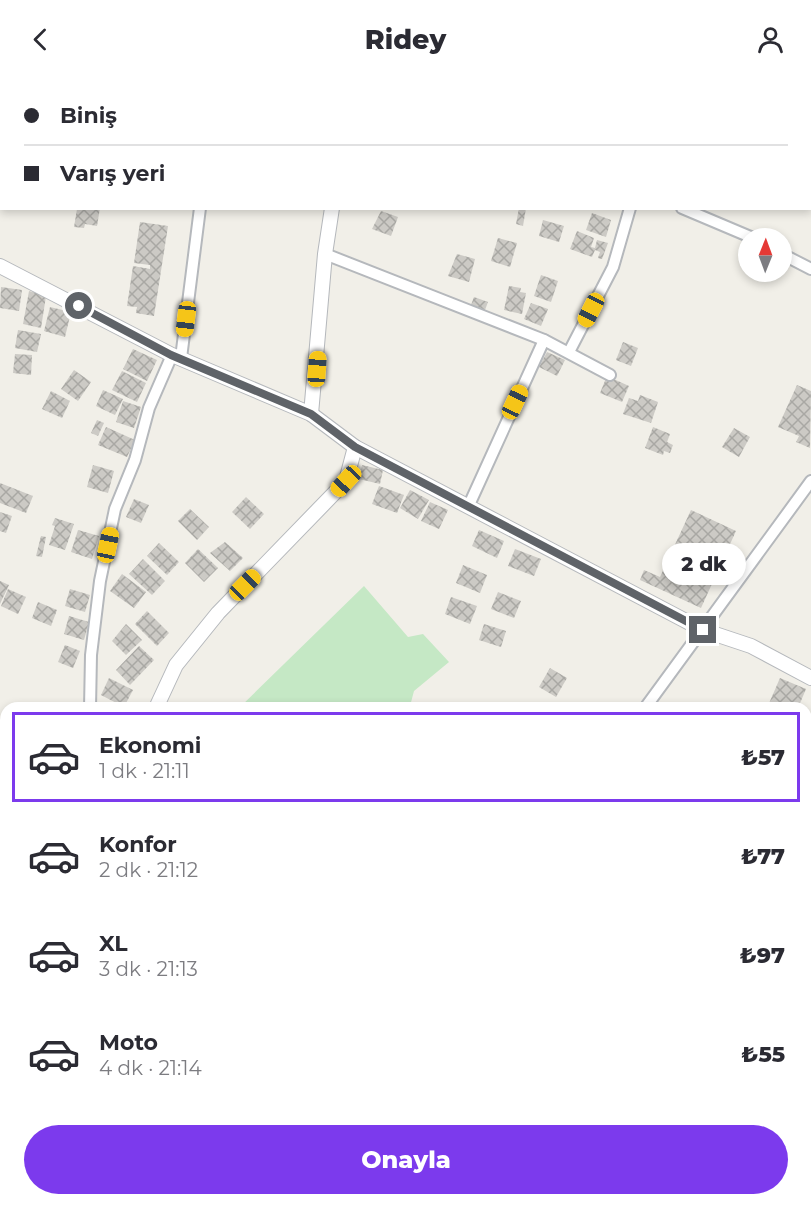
<!DOCTYPE html>
<html lang="tr">
<head>
<meta charset="utf-8">
<style>
	body { margin:0; font-family:Montserrat,sans-serif; background:#f7f7f7; color:#2b2b33; height:100vh; display:flex; flex-direction:column; font-size:22px; white-space:nowrap }
	* { box-sizing:border-box; margin:0 }
	p { font-size:20px; color:#7c7c81 }
	.icon { flex:none; width:33px; height:33px; fill:none; stroke:currentColor; stroke-width:2; stroke-linecap:round; stroke-linejoin:round }
	.map { position:relative; flex:1; overflow:hidden }
	.sheet { position:absolute; left:0px; top:624px; width:812px; height:504px; display:flex; flex-direction:column; background:#fff; border-radius:18px 18px 0 0; box-shadow:0 3px 9px #0003 }
	.sheet>* { flex:none }
	.hud { position:absolute; left:0px; top:0px; width:812px; height:132px; box-shadow:0 3px 9px #0003; display:grid; align-content:center; height:132px; padding:0 24px; background:#fff }
	.needle { width:39px; rotate:1deg }
	.fabs { position:absolute; left:738px; top:150px; display:grid; gap:12px }
	.fabs a { display:grid; place-items:center; width:54px; height:54px; border-radius:50%; background:#fff; box-shadow:0 3px 9px #0003; font-size:30px }
	.end { position:absolute; width:27px; height:27px; margin:-14px; border:8px solid #5f6368; background:#fff; box-shadow:0 0 0 3px #fff }
	.from { border-radius:50% }
	.bubble { position:absolute; height:42px; border-radius:21px; background:#fff; box-shadow:0 3px 9px #0003; font-size:20px; font-weight:800; line-height:42px; text-align:center }
	.car { position:absolute; width:18px; height:36px; margin:-18px -9px; border-radius:8px; box-shadow:0 0 4px 2px #0007; background:linear-gradient(#f5c518 24%,#345 0 40%,#f5c518 0 76%,#345 0 86%,#f5c518 0) }
	.hud b { display:flex; align-items:center; gap:21px; height:57px; font-size:22px }
	.hud b+b { border-top:2px solid #e1e1e2 }
	.hud i { width:15px; height:15px; background:#2b2b33 }
	ul { padding:10px 0 0; list-style:none }
	li { display:flex; align-items:center; gap:18px; height:90px; margin:0 12px 9px; padding:0 12px; border:3px solid transparent; border-radius:0px }
	li div { flex:1 }
	li b { display:block; font-size:22px }
	li em { font-style:normal; font-weight:800 }
	li.active { border-color:#7c3aed }
	li>.icon { width:54px; height:54px; stroke-width:1.5 }
	.action { display:flex; gap:12px; margin-top:auto; padding:12px 24px }
	.action a { flex:1; height:69px; border-radius:36px; background:#7c3aed; color:#fff; font-size:24px; font-weight:800; line-height:69px; text-align:center }
	header { display:flex; justify-content:space-between; align-items:center; height:78px; padding:0 24px; background:#fff; font-size:27px; font-weight:800 }
	.map>svg:first-child { display:block }
	.park { fill:#c5e8c5 }
	.building { fill:url(#building-cross-hatch) }
	.lines { fill:none; stroke-linecap:round; stroke-linejoin:round }
	.minor-casing { stroke:#b5b8bc; stroke-width:14 }
	.tertiary-casing { stroke:#b5b8bc; stroke-width:16 }
	.minor { stroke:#fff; stroke-width:10 }
	.tertiary { stroke:#fff; stroke-width:14 }
	.route { stroke:#5f6368; stroke-width:8 }
</style>
</head>
<body>
<header><svg class="icon" aria-label="back" viewBox="0 0 24 24"><path d="M15 5l-7 7 7 7"/></svg>Ridey<svg class="icon" aria-label="person" viewBox="0 0 24 24"><circle cx="12" cy="8" r="4"/><path d="M4 21q1-7 8-7t8 7"/></svg></header>
<div class="map">
<svg width="811" height="1128" viewBox="0 0 811 1128">
	<defs>
		<pattern id="building-cross-hatch" width="8" height="8" patternUnits="userSpaceOnUse" patternTransform="scale(1.5)"><rect width="8" height="8" fill="#cccac5"/><path d="M0 0l8 8M0 8l8-8" fill="none" stroke="#a9a8a4"/></pattern>
	</defs>
	<rect width="100%" height="100%" fill="#f1efe8"/>
	<!-- park -->
	<path class="park" d="M364,508L408,559L423,556L449,584L414,613L410,628L239,630Z"/>
	<!-- building -->
	<g class="building">
		<path d="M84,130H100L97,148L85,146L84,150L74,149L77,131Z"/>
		<path d="M519,130H526L523,148L516,146Z"/>
		<path d="M381,133L398,139L391,158L372,151Z"/>
		<path d="M592,135L611,142L606,159L586,152Z"/>
		<path d="M543,142L564,148L559,164L539,158Z"/>
		<path d="M140,144L168,148L154,238L136,235L137,229L127,228L133,188L150,191V187L134,185Z"/>
		<path d="M577,153L594,160L591,169L595,170L597,162L608,165L602,181L598,180L600,174L595,172L592,179L570,171Z"/>
		<path d="M498,160L517,165L510,189L491,183Z"/>
		<path d="M457,176L475,181L469,204L448,198Z"/>
		<path d="M541,197L558,203L551,224L534,218Z"/>
		<path d="M509,208L521,210L520,214L526,215L522,236L504,232Z"/>
		<path d="M1,209L22,212L19,233L0,230Z"/>
		<path d="M29,213L46,218L41,250L23,246Z"/>
		<path d="M474,219L488,224L485,232L471,227Z"/>
		<path d="M531,225L548,231L541,248L524,241Z"/>
		<path d="M50,229L71,234L65,259L44,253Z"/>
		<path d="M18,252L41,256L37,274L15,270Z"/>
		<path d="M623,264L638,270L631,288L616,282Z"/>
		<path d="M133,271L157,282L147,303L123,291Z"/>
		<path d="M547,274L565,282L557,298L539,289Z"/>
		<path d="M15,276L32,277L31,297L13,295Z"/>
		<path d="M74,292L91,304L78,323L61,311Z"/>
		<path d="M122,293L146,305L137,324L112,312Z"/>
		<path d="M607,298L629,308L622,324L600,315Z"/>
		<path d="M797,307L811,313L810,370L796,364L799,358L778,349Z"/>
		<path d="M103,312L123,321L115,337L96,328Z"/>
		<path d="M51,313L70,323L62,340L42,331Z"/>
		<path d="M640,317L658,324L651,345L623,336L629,320L638,323Z"/>
		<path d="M123,323L141,329L134,350L116,344Z"/>
		<path d="M97,342L104,345L98,358L91,355Z"/>
		<path d="M106,349L135,362L127,379L98,367Z"/>
		<path d="M653,349L670,356L667,364L673,367L670,375L664,373L663,377L645,370Z"/>
		<path d="M734,350L750,359L739,379L722,369Z"/>
		<path d="M93,387L114,393L108,415L87,409Z"/>
		<path d="M362,387L383,392L380,406L359,401Z"/>
		<path d="M0,405L33,418L26,435L0,425Z"/>
		<path d="M379,408L404,417L397,435L372,426Z"/>
		<path d="M410,412L429,422L418,441L400,430Z"/>
		<path d="M246,419L264,436L250,451L232,434Z"/>
		<path d="M134,421L149,427L141,445L126,439Z"/>
		<path d="M430,424L448,432L439,451L421,443Z"/>
		<path d="M190,431L209,449L197,462L178,443Z"/>
		<path d="M691,432L736,453L701,530L640,502L644,492L660,499Z"/>
		<path d="M0,434L12,438L6,455L0,453Z"/>
		<path d="M55,440L74,446L65,472L49,467L55,448L52,447Z"/>
		<path d="M78,452L99,458L92,481L71,474Z"/>
		<path d="M479,452L504,463L497,480L472,468Z"/>
		<path d="M41,458L46,459L42,479L36,478Z"/>
		<path d="M225,464L243,480L230,493L210,475Z"/>
		<path d="M159,465L179,484L167,497L147,478Z"/>
		<path d="M198,471L218,490L204,504L185,485Z"/>
		<path d="M515,471L541,481L534,498L508,488Z"/>
		<path d="M143,481L165,503L152,517L129,496Z"/>
		<path d="M463,487L487,497L480,515L456,505Z"/>
		<path d="M122,496L146,514L134,530L110,513Z"/>
		<path d="M0,503L9,507L0,526Z"/>
		<path d="M8,511L26,519L18,536L1,528Z"/>
		<path d="M70,511L90,517L85,534L65,528Z"/>
		<path d="M498,514L521,523L514,540L491,531Z"/>
		<path d="M451,519L477,528L470,546L445,536Z"/>
		<path d="M38,524L57,532L51,548L32,540Z"/>
		<path d="M147,533L169,555L157,568L135,546Z"/>
		<path d="M69,538L89,544L84,562L64,556Z"/>
		<path d="M126,546L142,562L126,577L112,563Z"/>
		<path d="M484,546L506,553L501,569L479,562Z"/>
		<path d="M65,567L80,573L73,590L58,584Z"/>
		<path d="M139,568L154,582L130,607L116,592Z"/>
		<path d="M550,590L567,600L556,619L539,609Z"/>
		<path d="M109,600L133,612L124,629L101,617Z"/>
		<path d="M780,600L806,611L798,630H767Z"/>
		<path d="M808,737L811,738V772L806,770Z"/>
		<path d="M0,740L6,742V769L0,767Z"/>
		<path d="M806,802L811,803V850L808,854L806,853Z"/>
		<path d="M0,879L6,881V899L3,907L0,906Z"/>
		<path d="M61,1122H82L78,1128H63L59,1125Z"/>
	</g>
	<g class="lines">
		<defs>
			<g id="minor">
				<path d="M212,2V0"/>
				<path d="M682,130L753,160"/>
				<path d="M325,176L544,262L610,297"/>
				<path d="M782,176L811,191"/>
				<path d="M569,274L613,189L630,130"/>
				<path d="M181,280L200,130"/>
				<path d="M469,427L544,262"/>
				<path d="M90,630L91,577L100,503L115,431L135,382L149,330L172,277"/>
				<path d="M645,630L811,403"/>
				<path d="M806,1068L811,1070"/>
				<path d="M178,1128L182,1122"/>
				<path d="M409,1128L410,1122"/>
			</g>
			<g id="tertiary">
				<path d="M351,2V0"/>
				<path d="M0,188L172,277L311,336L355,369L703,552L751,568L811,600"/>
				<path d="M311,336L325,176L332,130"/>
				<path d="M156,630L176,587L218,535L346,403L355,369"/>
				<path d="M0,1118L6,1108"/>
			</g>
		</defs>
		<!-- minor casing -->
		<use href="#minor" class="minor-casing"/>
		<!-- tertiary casing -->
		<use href="#tertiary" class="tertiary-casing"/>
		<!-- minor -->
		<use href="#minor" class="minor"/>
		<!-- tertiary -->
		<use href="#tertiary" class="tertiary"/>
	</g>
	<g class="lines">
		<!-- route -->
		<path class="route" d="M79,228L171,277L311,336L355,369L703,552"/>
	</g>
</svg>
<div class="fabs">
<a><svg class="needle" viewBox="-14 -14 28 28"><path d="M0-13l5 13h-10z" fill="#e53935"/><path d="M0 13l5-13h-10z" fill="#7c7c81"/></svg></a>
</div>
<i class="end from" style="left:79px;top:228px"></i>
<i class="end" style="left:703px;top:552px"></i>
<div class="bubble" style="left:662px;top:465px;width:84px">2 dk</div>
<i class="car" style="left:591px;top:232px;rotate:207deg"></i>
<i class="car" style="left:186px;top:241px;rotate:187deg"></i>
<i class="car" style="left:317px;top:291px;rotate:4deg"></i>
<i class="car" style="left:515px;top:324px;rotate:25deg"></i>
<i class="car" style="left:346px;top:403px;rotate:223deg"></i>
<i class="car" style="left:108px;top:467px;rotate:12deg"></i>
<i class="car" style="left:245px;top:507px;rotate:45deg"></i>
<div class="hud">
<b><i class="from"></i>Biniş</b>
<b><i></i>Varış yeri</b>
</div>
<section class="sheet">
<ul>
<li class="active"><svg class="icon" aria-label="car" viewBox="0 0 24 24"><path d="M5 17H2v-5l4-1 3-4h7l3 4 3 1v5h-3M9 17h6M6 11h13"/><circle cx="7" cy="17" r="2"/><circle cx="17" cy="17" r="2"/></svg><div><b>Ekonomi</b><p>1 dk · 21:11</p></div><em>₺57</em></li>
<li><svg class="icon" aria-label="car" viewBox="0 0 24 24"><path d="M5 17H2v-5l4-1 3-4h7l3 4 3 1v5h-3M9 17h6M6 11h13"/><circle cx="7" cy="17" r="2"/><circle cx="17" cy="17" r="2"/></svg><div><b>Konfor</b><p>2 dk · 21:12</p></div><em>₺77</em></li>
<li><svg class="icon" aria-label="car" viewBox="0 0 24 24"><path d="M5 17H2v-5l4-1 3-4h7l3 4 3 1v5h-3M9 17h6M6 11h13"/><circle cx="7" cy="17" r="2"/><circle cx="17" cy="17" r="2"/></svg><div><b>XL</b><p>3 dk · 21:13</p></div><em>₺97</em></li>
<li><svg class="icon" aria-label="car" viewBox="0 0 24 24"><path d="M5 17H2v-5l4-1 3-4h7l3 4 3 1v5h-3M9 17h6M6 11h13"/><circle cx="7" cy="17" r="2"/><circle cx="17" cy="17" r="2"/></svg><div><b>Moto</b><p>4 dk · 21:14</p></div><em>₺55</em></li>
</ul>
<div class="action"><a>Onayla</a></div>
</section>
</div>
</body>
</html>
